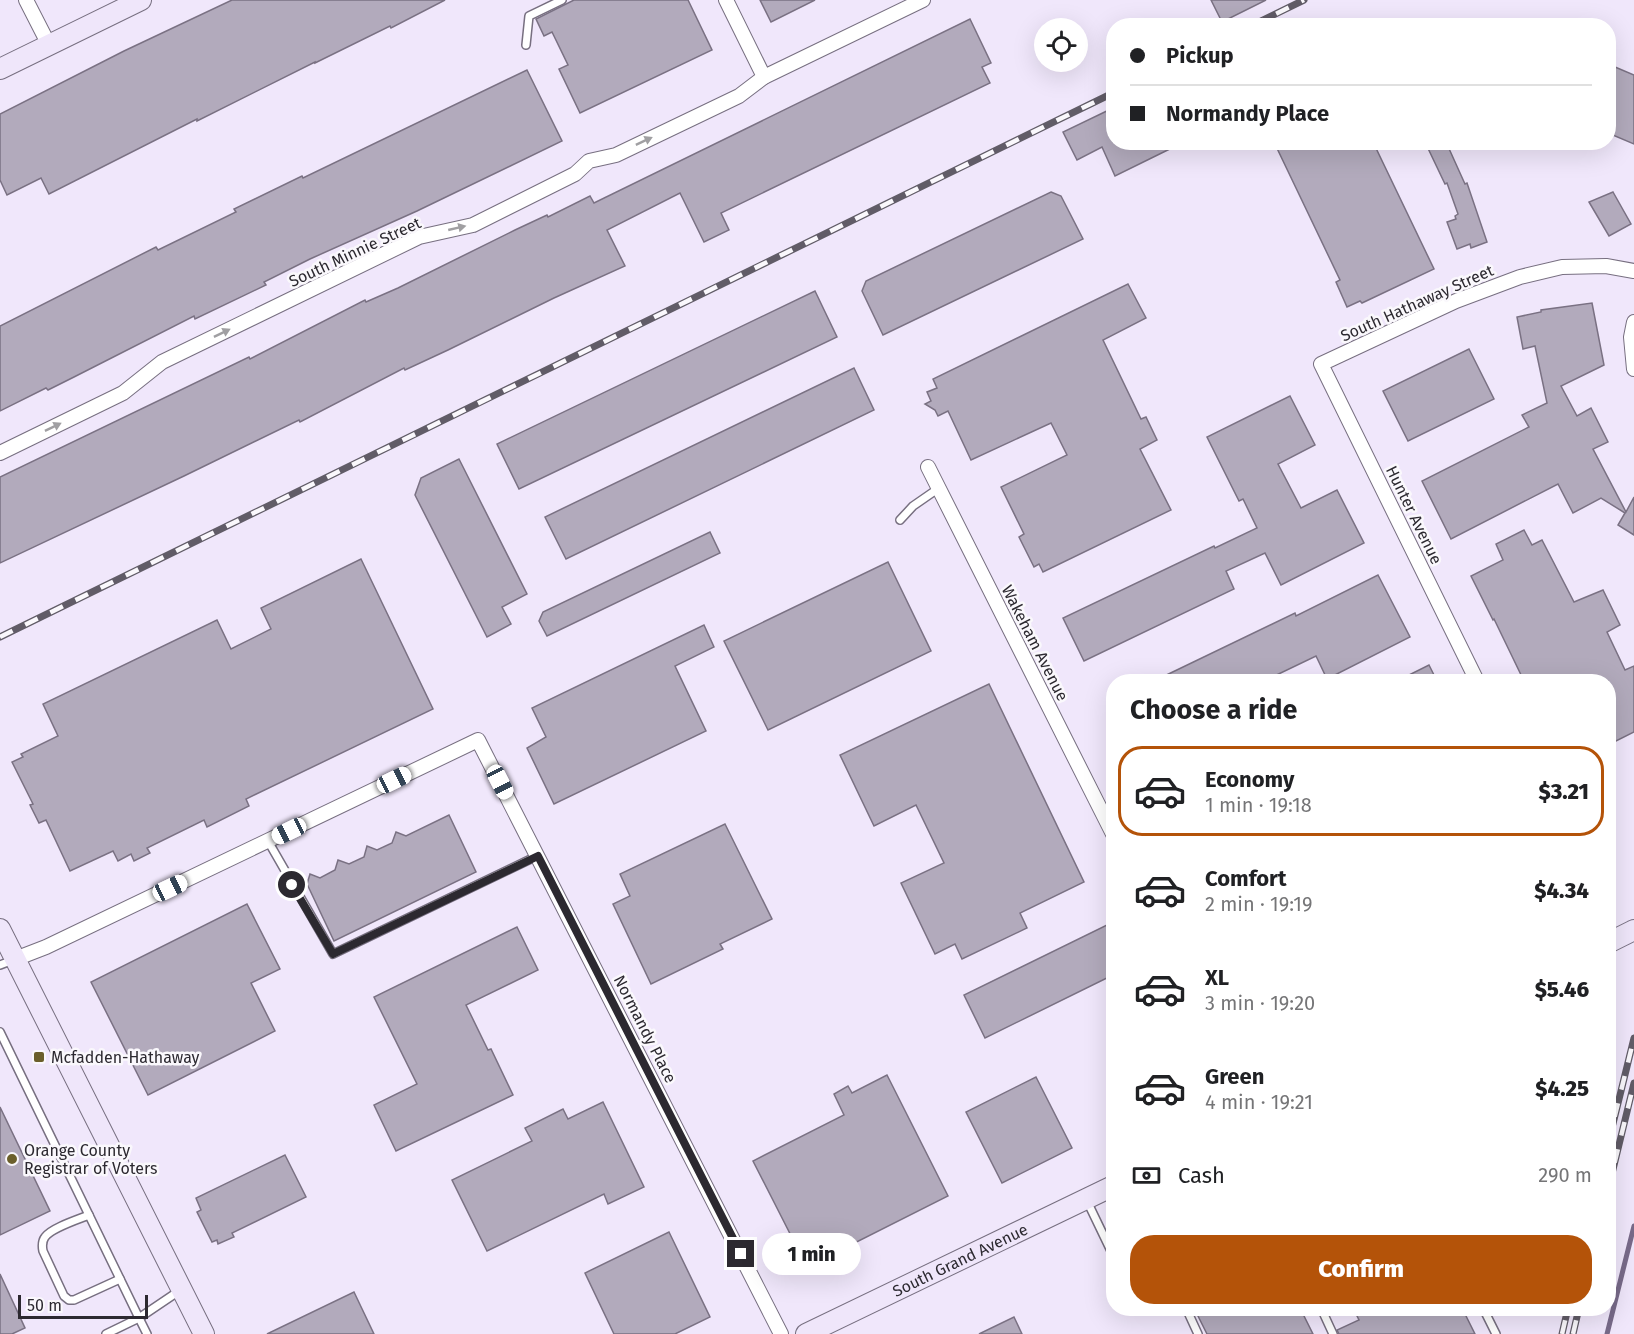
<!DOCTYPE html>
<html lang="en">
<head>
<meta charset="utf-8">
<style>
	body { margin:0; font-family:"Fira Sans",sans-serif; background:#f6f6f6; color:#202124; height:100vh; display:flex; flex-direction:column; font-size:22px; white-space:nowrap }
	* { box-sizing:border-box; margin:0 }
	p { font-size:20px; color:#757577 }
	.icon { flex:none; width:33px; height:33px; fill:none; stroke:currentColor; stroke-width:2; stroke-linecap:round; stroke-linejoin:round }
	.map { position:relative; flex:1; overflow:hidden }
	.side { position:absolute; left:1106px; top:674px; width:510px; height:642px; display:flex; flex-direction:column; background:#fff; border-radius:24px; box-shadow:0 6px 24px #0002 }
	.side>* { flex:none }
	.top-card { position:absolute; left:1106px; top:18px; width:510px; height:132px; border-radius:24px; box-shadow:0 6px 24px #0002; display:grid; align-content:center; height:132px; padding:0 24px; background:#fff }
	.controls { position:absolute; left:1034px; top:18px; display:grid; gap:12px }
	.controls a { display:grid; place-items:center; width:54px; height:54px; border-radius:50%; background:#fff; box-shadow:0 6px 24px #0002; font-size:30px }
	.scale { position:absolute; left:18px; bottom:15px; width:130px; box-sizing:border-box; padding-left:6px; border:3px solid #2c2930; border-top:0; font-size:16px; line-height:21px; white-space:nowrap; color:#2c2930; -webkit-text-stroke:4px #faf8fc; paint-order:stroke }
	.end { position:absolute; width:27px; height:27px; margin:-14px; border:8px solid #2c2930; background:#fff; box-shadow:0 0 0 3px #fff }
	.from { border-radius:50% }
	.bubble { position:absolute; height:42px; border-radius:21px; background:#fff; box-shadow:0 6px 24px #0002; font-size:20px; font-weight:800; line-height:42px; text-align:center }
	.car { position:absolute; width:18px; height:36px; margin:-18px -9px; border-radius:8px; box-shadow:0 0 4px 2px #0007; background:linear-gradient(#fff 24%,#345 0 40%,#fff 0 76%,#345 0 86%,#fff 0) }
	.top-card b { display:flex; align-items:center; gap:21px; height:57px; font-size:22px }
	.top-card b+b { border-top:2px solid #e0e0e0 }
	.top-card i { width:15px; height:15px; background:#202124 }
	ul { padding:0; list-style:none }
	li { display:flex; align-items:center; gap:18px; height:90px; margin:0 12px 9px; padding:0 12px; border:3px solid transparent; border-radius:24px }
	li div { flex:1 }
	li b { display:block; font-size:22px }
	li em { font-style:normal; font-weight:800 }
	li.selected { border-color:#b45309 }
	li>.icon { width:54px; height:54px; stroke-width:1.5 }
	h2 { padding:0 24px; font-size:27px; line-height:72px }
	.pay { display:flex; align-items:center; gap:15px; height:66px; padding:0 24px; font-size:22px }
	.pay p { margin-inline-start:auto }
	.action { display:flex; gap:12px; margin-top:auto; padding:12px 24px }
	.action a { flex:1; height:69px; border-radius:24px; background:#b45309; color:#fff; font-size:24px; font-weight:800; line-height:69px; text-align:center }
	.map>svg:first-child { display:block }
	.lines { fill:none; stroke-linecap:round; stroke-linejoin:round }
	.stream { stroke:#786a89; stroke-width:5 }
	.building { fill:#b2aabc; stroke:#7a7183; stroke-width:1.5 }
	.lane-casing { stroke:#776f80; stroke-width:10 }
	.street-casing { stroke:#776f80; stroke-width:16 }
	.secondary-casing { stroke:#776f80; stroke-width:22 }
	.lane { stroke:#fff; stroke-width:7 }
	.street { stroke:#fff; stroke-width:14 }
	.secondary { stroke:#efe6fa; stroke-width:20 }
	.rail-casing { stroke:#615c67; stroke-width:7 }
	.rail { stroke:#faf8fc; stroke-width:4.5; stroke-dasharray:14; stroke-linecap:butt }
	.oneway { fill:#a09fa2 }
	.route { stroke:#2c2930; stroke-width:8 }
	.poi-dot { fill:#6b5f2b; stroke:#faf8fc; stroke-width:2 }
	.labels { text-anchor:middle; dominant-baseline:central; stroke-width:5; stroke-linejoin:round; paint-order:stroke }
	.street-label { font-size:16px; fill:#2c2930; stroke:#faf8fc }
	.poi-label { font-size:16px; fill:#2c2930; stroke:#faf8fc; text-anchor:start }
</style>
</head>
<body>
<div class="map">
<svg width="1634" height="1334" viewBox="0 0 1634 1334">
	<rect width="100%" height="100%" fill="#f0e7fb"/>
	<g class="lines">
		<!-- stream -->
		<path class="stream" d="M1607,1334L1634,1226"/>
	</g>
	<!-- building -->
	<g class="building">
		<path d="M232,0H445L391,28L390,26L315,63V62L197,121V119L49,194L41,178L7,195L0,180V114L124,51Z"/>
		<path d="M574,0H688L712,50L580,113L559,69L568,65L552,32L544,36L536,19Z"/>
		<path d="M760,0H815L771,22Z"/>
		<path d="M1211,0H1266L1222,22Z"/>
		<path d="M970,19L991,63L982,67L990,83L721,213L729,230L704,242L680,193L607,230L625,266L554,298L448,350L405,370L404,368L300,422L299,420L184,476L0,563V477L249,357L250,359L365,300L366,302L398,288L515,230L547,215L548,217L590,196L594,203Z"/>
		<path d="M1608,64L1634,75V144L1608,133Z"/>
		<path d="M527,70L562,141L417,211L310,259L264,282L266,285L195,319L194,316L74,377L48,390L46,388L0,411V326L156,247L158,250L236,212L234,209L302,176L303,178Z"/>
		<path d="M1113,108V142H1184L1115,176L1102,147L1077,160L1063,132Z"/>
		<path d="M1274,142H1373L1434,269L1362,303L1360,301L1347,307L1336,282L1340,280Z"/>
		<path d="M1425,142H1446L1465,184L1467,183L1487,242L1471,248L1470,244L1457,249L1447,222L1456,219L1455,216L1458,214L1447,183L1445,184Z"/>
		<path d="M1051,192L1061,196L1083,239L883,335L862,291L866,281Z"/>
		<path d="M1613,192L1631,224L1609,236L1589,202Z"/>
		<path d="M1128,284L1146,318L1103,340L1141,419L1146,417L1157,440L1140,449L1171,510L1043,572L1039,564L1034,567L1019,537L1024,534L1001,487L1067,455L1051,423L971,460L948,411L938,416L935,410L925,404L931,401L927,392L937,388L933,379Z"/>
		<path d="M815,291L837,337L519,489L497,444Z"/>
		<path d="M1592,303L1604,365L1561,386L1577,416L1591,408L1608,442L1593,449L1626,512L1634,497V535L1618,525L1625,513L1601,498L1573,513L1558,484L1451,539L1422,481L1529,427L1522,415L1547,403L1535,346L1523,349L1517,317L1541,312V310Z"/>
		<path d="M1469,349L1494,399L1408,441L1383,391Z"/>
		<path d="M854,368L874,410L566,559L545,517Z"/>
		<path d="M1290,396L1315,445L1278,464L1301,508L1337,490L1364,543L1281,585L1265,553L1226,571L1234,589L1084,661L1063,618L1214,546L1215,548L1257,528L1243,499L1239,501L1207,437Z"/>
		<path d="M459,459L527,594L502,607L511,624L487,637L415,495L421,478Z"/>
		<path d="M1524,530L1532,545L1542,540L1574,602L1603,590L1620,625L1607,632L1625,670L1634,666V732L1608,745V681H1524L1494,619L1493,620L1471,576L1503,560L1496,544Z"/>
		<path d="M710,532L720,553L547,636L539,621L543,612Z"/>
		<path d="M361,559L433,709L246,799L249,806L207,827L204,820L147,848L150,853L134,861L131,854L118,861L113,851L70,871L46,820L39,823L30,805L33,804L12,762L23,757L21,754L58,736L43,704L217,620L231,649L271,629L261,608Z"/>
		<path d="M888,562L931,651L768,730L724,641Z"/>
		<path d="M1378,575L1410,637L1327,679L1316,656L1264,681H1154L1295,613L1296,616Z"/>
		<path d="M704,625L714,647L675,666L706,731L554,804L527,748L546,737L532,708Z"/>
		<path d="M1429,665L1437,681H1397Z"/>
		<path d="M989,684L1084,882L1020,913L1027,928L962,959L955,944L935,954L901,883L944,863L916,805L874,826L840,755Z"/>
		<path d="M449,815L476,872L334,941L307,884L310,874L320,878L335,870L338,860L349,864L364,857L367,846L377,850L392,843L396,832L406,836Z"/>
		<path d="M725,824L772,919L720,944L723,949L651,984L613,904L630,896L620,874Z"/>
		<path d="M247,904L280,969L251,983L275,1031L148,1095L91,982Z"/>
		<path d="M1107,925L1113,937V975L985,1038L964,995Z"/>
		<path d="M517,927L538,970L466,1005L488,1050L491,1049L513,1095L396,1151L374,1105L417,1084L374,997Z"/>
		<path d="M887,1075L948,1196L807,1267L753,1161L844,1115L834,1094L848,1086L852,1093Z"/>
		<path d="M1036,1077L1072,1148L1002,1183L966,1112Z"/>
		<path d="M603,1102L644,1187L608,1204L604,1194L487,1251L452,1180L532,1141L525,1128L563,1109L568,1119Z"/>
		<path d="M0,1107L50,1211L0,1235Z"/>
		<path d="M285,1155L306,1197L232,1233L234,1237L218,1244L217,1240L212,1242L197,1212L201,1210L196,1198Z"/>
		<path d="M669,1232L710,1317L675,1334H614L585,1273Z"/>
		<path d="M0,1274L25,1328L12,1334H0Z"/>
		<path d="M354,1292L374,1334H267Z"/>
		<path d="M1194,1308H1300L1313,1334H1207Z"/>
		<path d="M1353,1308H1462L1475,1334H1339L1337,1330L1359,1320Z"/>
		<path d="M1014,1317L1022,1334H979Z"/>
	</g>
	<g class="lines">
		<defs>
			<g id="lane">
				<path d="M526,45L529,16L562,0"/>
				<path d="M900,520L913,506L939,488"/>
				<path d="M268,841L333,954L537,856"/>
				<path d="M0,965L13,960"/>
				<path d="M0,1032L139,1318L179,1291"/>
				<path d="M1087,1201L1113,1255"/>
				<path d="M89,1215C79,1219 51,1228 45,1237C42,1241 42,1246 43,1251L64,1296L69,1300H74L120,1279"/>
				<path d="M1186,1308L1198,1334"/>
				<path d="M1321,1308L1333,1334"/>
				<path d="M1483,1308L1496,1334"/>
				<path d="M106,1334L139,1318L147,1334"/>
			</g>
			<g id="street">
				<path d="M26,0L49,45"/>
				<path d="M726,0L764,77"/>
				<path d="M1634,322L1631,337L1634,369"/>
				<path d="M0,453L123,393L162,362L419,237L473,225L575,174L589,161L616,155L739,96L764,77L923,0"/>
				<path d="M928,467L1113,834"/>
				<path d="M1477,681L1321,364L1456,301L1520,277L1562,267L1606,266L1634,271"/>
				<path d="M15,959L46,947L478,740L781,1334"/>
			</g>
			<g id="secondary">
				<path d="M0,69L141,0"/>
				<path d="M0,929L204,1334"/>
				<path d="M1608,943L1634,930"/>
				<path id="s1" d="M806,1334L1113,1186"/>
			</g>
		</defs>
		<!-- lane casing -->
		<use href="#lane" class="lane-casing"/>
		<!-- street casing -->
		<use href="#street" class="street-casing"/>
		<!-- secondary casing -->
		<use href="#secondary" class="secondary-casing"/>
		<!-- lane -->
		<use href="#lane" class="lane"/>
		<!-- street -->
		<use href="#street" class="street"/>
		<!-- secondary -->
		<use href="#secondary" class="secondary"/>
		<defs>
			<g id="rail">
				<path d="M1251,26L1304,0"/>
				<path d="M0,637L1113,93"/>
				<path d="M1608,1144L1634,1038"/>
				<path d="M1608,1190L1634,1083"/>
				<path d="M1562,1334L1568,1308"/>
				<path d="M1573,1334L1579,1308"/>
			</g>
		</defs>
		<!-- rail casing -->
		<use href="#rail" class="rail-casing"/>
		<!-- rail -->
		<use href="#rail" class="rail"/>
	</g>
	<!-- one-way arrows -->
	<defs><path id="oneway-solid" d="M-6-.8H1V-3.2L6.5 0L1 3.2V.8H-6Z" transform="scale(1.5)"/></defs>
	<g class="oneway">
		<use href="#oneway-solid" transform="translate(644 141) rotate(-25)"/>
		<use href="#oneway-solid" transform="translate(457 228) rotate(-13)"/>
		<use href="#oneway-solid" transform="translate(222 333) rotate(-26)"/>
		<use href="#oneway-solid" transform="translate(53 427) rotate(-26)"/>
	</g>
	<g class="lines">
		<!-- route -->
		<path class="route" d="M292,885L333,954L538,856L741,1254"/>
	</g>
	<!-- markers -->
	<g class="poi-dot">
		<rect x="33" y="1051" width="12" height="12" rx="3"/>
		<circle cx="12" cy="1159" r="6"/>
	</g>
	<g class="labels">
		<!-- street labels -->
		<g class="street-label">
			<text transform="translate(355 252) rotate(-25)">South Minnie Street</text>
			<text transform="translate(1417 303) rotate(-24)">South Hathaway Street</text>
			<text transform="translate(1414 515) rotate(64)">Hunter Avenue</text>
			<text transform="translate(1035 643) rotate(63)">Wakeham Avenue</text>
			<text transform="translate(645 1029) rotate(63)">Normandy Place</text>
			<text stroke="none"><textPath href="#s1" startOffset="171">South Grand Avenue</textPath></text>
		</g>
		<!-- poi labels -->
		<g class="poi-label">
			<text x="51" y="1057">Mcfadden-Hathaway</text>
			<text x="24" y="1150">Orange County<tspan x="24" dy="18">Registrar of Voters</tspan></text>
		</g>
	</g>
</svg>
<div class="controls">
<a><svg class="icon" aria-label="locate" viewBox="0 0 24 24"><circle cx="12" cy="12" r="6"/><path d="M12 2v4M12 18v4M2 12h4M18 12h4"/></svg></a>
</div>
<div class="scale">50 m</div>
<i class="end from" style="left:292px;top:885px"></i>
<i class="end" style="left:741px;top:1254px"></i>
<div class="bubble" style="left:762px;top:1233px;width:99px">1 min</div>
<i class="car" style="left:394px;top:780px;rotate:64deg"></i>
<i class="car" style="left:500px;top:782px;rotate:153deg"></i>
<i class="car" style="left:289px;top:831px;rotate:244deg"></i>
<i class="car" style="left:170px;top:888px;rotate:65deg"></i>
<div class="top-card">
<b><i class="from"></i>Pickup</b>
<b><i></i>Normandy Place</b>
</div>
<section class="side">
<h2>Choose a ride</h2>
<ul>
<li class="selected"><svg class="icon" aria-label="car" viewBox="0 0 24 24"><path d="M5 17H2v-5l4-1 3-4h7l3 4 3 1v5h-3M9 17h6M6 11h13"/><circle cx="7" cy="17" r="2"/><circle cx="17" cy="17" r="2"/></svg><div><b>Economy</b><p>1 min · 19:18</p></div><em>$3.21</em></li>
<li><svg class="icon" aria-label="car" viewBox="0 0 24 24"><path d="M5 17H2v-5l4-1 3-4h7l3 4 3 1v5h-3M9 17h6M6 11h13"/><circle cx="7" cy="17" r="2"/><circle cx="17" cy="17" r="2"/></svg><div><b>Comfort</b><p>2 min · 19:19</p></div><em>$4.34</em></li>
<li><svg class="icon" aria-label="car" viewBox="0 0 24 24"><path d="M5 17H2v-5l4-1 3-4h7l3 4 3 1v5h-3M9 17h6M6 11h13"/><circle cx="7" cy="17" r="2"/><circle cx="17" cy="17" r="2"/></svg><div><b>XL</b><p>3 min · 19:20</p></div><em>$5.46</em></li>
<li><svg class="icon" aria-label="car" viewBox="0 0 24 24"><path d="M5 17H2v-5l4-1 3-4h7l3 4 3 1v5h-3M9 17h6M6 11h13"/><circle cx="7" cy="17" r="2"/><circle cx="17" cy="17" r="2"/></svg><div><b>Green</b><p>4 min · 19:21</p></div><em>$4.25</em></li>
</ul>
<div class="pay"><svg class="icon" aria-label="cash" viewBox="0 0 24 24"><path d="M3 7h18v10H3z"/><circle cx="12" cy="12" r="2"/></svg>Cash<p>290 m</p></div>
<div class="action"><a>Confirm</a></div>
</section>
</div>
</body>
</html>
